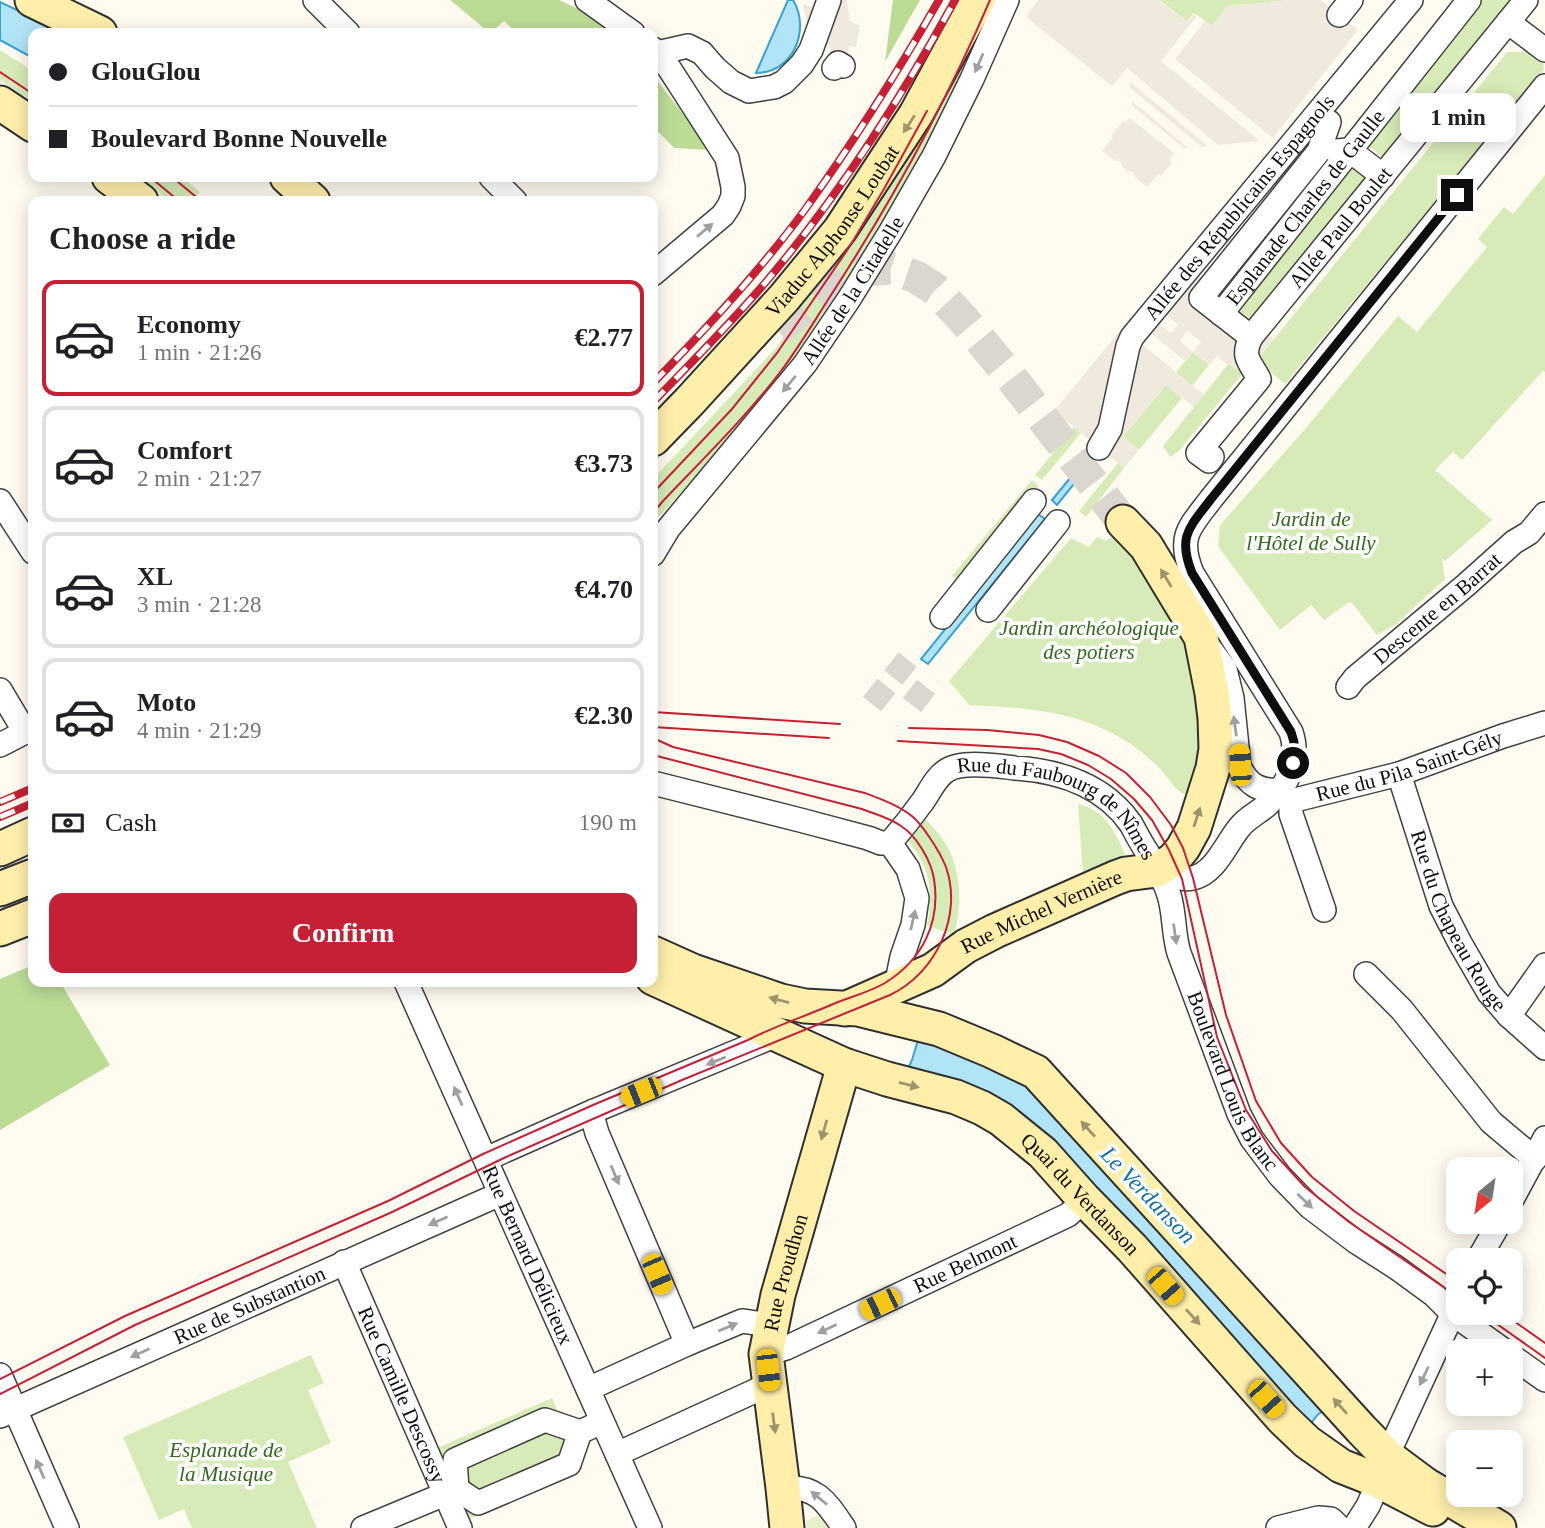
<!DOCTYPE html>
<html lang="en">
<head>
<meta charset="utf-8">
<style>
	body { margin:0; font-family:"Times New Roman",serif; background:#f2f2f2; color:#202124; height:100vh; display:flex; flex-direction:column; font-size:26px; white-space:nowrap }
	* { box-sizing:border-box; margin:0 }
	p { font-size:23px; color:#757577 }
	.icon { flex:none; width:38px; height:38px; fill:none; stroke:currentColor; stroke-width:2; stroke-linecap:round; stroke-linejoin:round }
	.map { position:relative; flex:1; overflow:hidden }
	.side { position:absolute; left:28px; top:196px; width:630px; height:791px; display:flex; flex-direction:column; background:#fff; border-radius:14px; box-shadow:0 4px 18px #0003 }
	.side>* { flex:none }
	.hud { position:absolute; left:28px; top:28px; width:630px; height:154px; border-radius:14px; box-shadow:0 4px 18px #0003; display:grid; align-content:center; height:154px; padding:0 21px; background:#fff }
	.needle { width:46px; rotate:210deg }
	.tools { position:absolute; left:1446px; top:1157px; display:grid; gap:14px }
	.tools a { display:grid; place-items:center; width:77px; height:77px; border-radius:14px; background:#fff; box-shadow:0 4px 18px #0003; font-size:35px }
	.end { position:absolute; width:32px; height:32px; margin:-16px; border:9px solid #0e0e0e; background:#fff; box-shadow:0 0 0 4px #fff }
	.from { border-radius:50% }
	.bubble { position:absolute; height:49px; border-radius:14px; background:#fff; box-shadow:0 4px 18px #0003; font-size:23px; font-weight:700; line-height:49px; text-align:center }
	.car { position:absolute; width:21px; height:42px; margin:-21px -10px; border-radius:9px; box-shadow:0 0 5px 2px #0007; background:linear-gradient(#f5c518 24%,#345 0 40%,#f5c518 0 76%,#345 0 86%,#f5c518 0) }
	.hud b { display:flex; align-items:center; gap:24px; height:66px; font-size:26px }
	.hud b+b { border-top:2px solid #e0e0e0 }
	.hud i { width:18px; height:18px; background:#202124 }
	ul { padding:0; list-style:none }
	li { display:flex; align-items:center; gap:21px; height:116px; margin:0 14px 10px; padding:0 7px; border:4px solid #e0e0e0; border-radius:14px }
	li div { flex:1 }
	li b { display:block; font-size:26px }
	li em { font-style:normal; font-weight:700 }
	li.active { border-color:#c42136 }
	li>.icon { width:63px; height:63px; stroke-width:1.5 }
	h2 { padding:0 21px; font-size:32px; line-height:84px }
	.pay { display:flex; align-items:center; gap:18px; height:77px; padding:0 21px; font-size:26px }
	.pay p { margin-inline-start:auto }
	.action { display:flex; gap:14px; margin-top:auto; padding:14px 21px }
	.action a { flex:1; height:80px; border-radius:14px; background:#c42136; color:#fff; font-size:28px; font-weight:700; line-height:80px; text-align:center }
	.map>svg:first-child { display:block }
	.green { fill:#d7ebb8 }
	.forest { fill:#bcdc96 }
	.pitch { fill:#e7f2ca }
	.plaza { fill:#f0eade; fill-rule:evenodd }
	.water { fill:#b2e4f8; stroke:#37a1d2; stroke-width:2 }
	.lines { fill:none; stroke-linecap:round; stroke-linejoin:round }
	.street-tunnel { stroke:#dbd7ce; stroke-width:23; stroke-dasharray:23 11; stroke-linecap:butt }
	.secondary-tunnel { stroke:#dbd7ce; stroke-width:33; stroke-dasharray:33 17; stroke-linecap:butt }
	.street-casing { stroke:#414141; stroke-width:26 }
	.secondary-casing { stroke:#303030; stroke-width:37 }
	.street { stroke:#fff; stroke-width:23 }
	.secondary { stroke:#ffefab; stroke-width:33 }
	.tram { stroke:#c42136; stroke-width:2 }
	.rail-casing { stroke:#c42136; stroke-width:8 }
	.rail { stroke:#fff; stroke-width:5; stroke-dasharray:16; stroke-linecap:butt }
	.oneway { fill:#9f9f9f }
	.oneway2 { fill:#9f956c }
	.route { stroke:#0e0e0e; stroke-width:9 }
	.labels { text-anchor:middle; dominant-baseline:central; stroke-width:7; stroke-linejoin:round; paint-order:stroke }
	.street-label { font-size:21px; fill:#0e0e0e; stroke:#fff }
	.park-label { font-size:21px; font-style:italic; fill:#32691c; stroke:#fff }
	.water-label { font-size:23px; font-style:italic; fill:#1371a5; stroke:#fff }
</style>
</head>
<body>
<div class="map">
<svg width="1545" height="1528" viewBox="0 0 1545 1528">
	<rect width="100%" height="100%" fill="#fffbf0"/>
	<!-- green -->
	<g class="green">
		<path d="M1159,0H1289L1227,6L1212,26L1194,13L1187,21Z"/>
		<path d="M1482,0H1516L1385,160L1366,143Z"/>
		<path d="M956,47L971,53L899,197L823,324L745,425L653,523V479L776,348L803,309L791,299Z"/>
		<path d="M0,50L33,71V102L0,80Z"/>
		<path d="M1507,52H1531L1543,61L1544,69L1285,384L1264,367L1261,355Z"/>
		<path d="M1350,163L1370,178L1254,322L1236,308Z"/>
		<path d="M1545,175V372L1543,371C1516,400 1490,430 1462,460L1453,452L1435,470L1492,520L1445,561L1442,559L1445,579L1396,624L1377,635L1352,603L1349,602L1324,620L1311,605L1280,630L1218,546L1220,525L1306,428L1398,316L1417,332L1487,247L1478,239L1504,207L1513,214Z"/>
		<path d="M140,177H182L200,192L192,201H169Z"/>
		<path d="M1193,352L1209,365L1192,386L1176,372Z"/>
		<path d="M1229,363L1242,374L1179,451L1170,457L1163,446Z"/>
		<path d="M1166,385L1182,398L1139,450L1123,437Z"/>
		<path d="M1074,427L1081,433L1042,480L1035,475Z"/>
		<path d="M1118,463L1124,468L1086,517L1079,511Z"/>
		<path d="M1032,480L1039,486L959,581L952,576Z"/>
		<path d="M1115,532L1181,635L1196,665L1201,759L1188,795C1175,793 1167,775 1157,766C1149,758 1140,751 1132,745C1082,711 1028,708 969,705L949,681L1071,538L1089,547L1097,537L1107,541Z"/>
		<path d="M1078,804C1106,811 1114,830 1125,854L1102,871L1083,875Z"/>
		<path d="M924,817C932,827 942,836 948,848C962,875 962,907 954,936L927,925C934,891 930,864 905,838Z"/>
		<path d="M311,1355L324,1383L308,1390L331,1443L288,1462L317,1528H192L184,1509L159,1520L123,1437Z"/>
		<path d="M552,1398L583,1469L467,1520L435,1449Z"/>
	</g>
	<!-- forest -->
	<g class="forest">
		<path d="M450,0H559L587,13L611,33H517L504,21L490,33Z"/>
		<path d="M893,0H920L885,62Z"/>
		<path d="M653,75L711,150L674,148L653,126Z"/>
		<path d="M33,965V982H60L110,1065L0,1130V979Z"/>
	</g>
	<!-- pitch -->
	<path class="pitch" d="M822,1514L832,1528H807L806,1521Z"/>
	<!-- plaza -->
	<g class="plaza">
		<path d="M836,0H847L850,21L860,26L856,47L849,46L847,61L834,57L826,39L808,26L803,7V4L815,8Z"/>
		<path d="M1038,0H1158L1188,22L1194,14L1196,17L1161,61L1260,141L1218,145L1127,68L1112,86L1026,17Z"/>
		<path d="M1289,0H1321L1358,30L1273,138L1175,59L1205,21L1212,25L1227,6Z"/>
		<path d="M1130,82L1164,110L1208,146L1202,147L1133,90L1130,87Z"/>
		<path d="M1132,100L1134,103L1188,148H1184L1141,113L1132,105Z"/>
		<path d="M1130,118L1174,153L1169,159L1172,162L1161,176L1158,174L1147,187L1136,178L1133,172L1127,171L1123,167L1120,161L1114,160L1102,151L1113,137L1111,136L1123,121L1126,122Z"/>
		<path d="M1198,276L1274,339L1251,366L1242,374L1230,363L1228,365L1217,356L1209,365L1193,352L1185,361L1152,334L1160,324L1171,333L1178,325L1167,315ZM1187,331L1201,342L1193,352L1180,341Z"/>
		<path d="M1122,328L1204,395L1194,407L1166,385L1123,437L1139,450L1124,468L1054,411Z"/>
	</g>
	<!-- water -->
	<g class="water">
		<path d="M788,0H793C811,30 793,73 756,73Z"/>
		<path d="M0,2L27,15L59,33H33V58L0,40Z"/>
		<path d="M1089,455L1094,459L1057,505L1052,500Z"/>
		<path d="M1038,514L1045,519L928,664L921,659Z"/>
		<path d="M920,1033L1016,1074L1333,1408C1319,1411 1315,1416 1309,1428L1083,1180L907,1071L912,1060Z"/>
	</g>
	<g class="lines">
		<!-- street-tunnel -->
		<g class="street-tunnel">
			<path d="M872,704L909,658"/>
			<path d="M912,705L933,678"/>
		</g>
		<!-- secondary-tunnel -->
		<path class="secondary-tunnel" d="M777,329L839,280L865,270L890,268L916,277L935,289L963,319L1010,376L1123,522"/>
		<defs>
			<g id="street">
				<path d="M315,0L348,33"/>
				<path d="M587,0L633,33"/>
				<path d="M1339,15L1351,0"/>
				<path d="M1508,22L1545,50"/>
				<path d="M653,49L669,68L727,158L733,187V196L729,206L723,215L653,274"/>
				<path d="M657,53L688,46L702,53L715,68L731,82L749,91L774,87L784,82L802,64L811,50L829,0"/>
				<path d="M834,68L838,63L843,66"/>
				<path id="s1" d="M1329,122L1319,151L1201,298L1251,337L1526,0"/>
				<path d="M1336,151L1349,150L1383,176"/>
				<path d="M491,177L515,201"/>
				<path id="s2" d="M1221,314L1469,0"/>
				<path id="s3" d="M1099,448L1110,429L1128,346L1132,337L1411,0"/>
				<path d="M1212,457L1209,461L1198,453L1259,379C1250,361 1241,358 1251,337"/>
				<path d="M0,501L33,552"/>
				<path id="s4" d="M653,554L668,529L805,364L849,299L891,231L934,156L972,79L1007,0"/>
				<path d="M988,610L1058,522"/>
				<path d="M942,617L1034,501"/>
				<path d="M1206,643L1225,669L1232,698L1239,766C1248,785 1260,792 1281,790"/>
				<path id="s5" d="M1348,687L1355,678L1466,585L1514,542L1529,533L1545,514"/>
				<path d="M0,690L25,732"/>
				<path d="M0,745L33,728"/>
				<path id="s6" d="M1399,774L1441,906L1460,943L1489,993L1509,1016L1545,1048"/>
				<path d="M653,783L800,820L868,838L881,843H890"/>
				<path id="s7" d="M1291,803L1299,799L1399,774L1503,736L1545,723"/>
				<path d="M1291,803V814L1324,910"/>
				<path id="s8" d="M890,843C902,829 913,815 923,801C930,791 936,777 946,771C961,760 997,766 1015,768C1059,771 1104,785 1131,824C1136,833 1141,843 1147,852C1155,866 1165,880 1169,895C1175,914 1173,934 1179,953L1239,1114L1252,1139L1280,1176L1310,1207L1355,1241L1397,1268L1434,1295L1453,1314L1505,1351"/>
				<path d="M890,843L908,869L917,898L913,925L902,957L896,986"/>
				<path d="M1157,870C1168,874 1180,881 1193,878C1215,873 1226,844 1239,828C1247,817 1259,813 1268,804C1288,786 1300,758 1291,732L1192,573C1177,536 1190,527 1211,499L1545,86"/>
				<path d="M1366,974L1402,1010L1491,1122L1535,1159"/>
				<path id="s9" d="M406,982L650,1528"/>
				<path d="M1509,1016L1545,965"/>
				<path d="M594,1111L593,1119L597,1133L687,1344"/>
				<path d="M486,1159L594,1111L779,1034"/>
				<path d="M1510,1203L1545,1138"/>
				<path d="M1478,1260L1500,1222"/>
				<path id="s10" d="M344,1262L460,1528"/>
				<path id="s11" d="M766,1354L786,1348L1068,1215L1077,1207L1084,1199"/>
				<path d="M1510,1355L1545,1380"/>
				<path d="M0,1375L67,1528"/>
				<path d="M588,1389L687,1344L742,1321L771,1325"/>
				<path id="s12" d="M0,1416L500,1194"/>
				<path d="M617,1454L757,1390L769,1387"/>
				<path d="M1387,1456L1458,1302"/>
				<path d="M783,1488C817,1485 827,1503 844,1528"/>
				<path d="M457,1489L455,1460L545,1420L580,1432"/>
				<path d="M363,1528L457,1489L478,1503L569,1464L580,1432L602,1422"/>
				<path d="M1278,1528L1318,1518L1331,1519L1340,1528"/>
				<path d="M1354,1528L1368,1506L1379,1481"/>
			</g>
			<g id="secondary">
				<path d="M32,0L100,33"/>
				<path d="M0,103L33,125"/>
				<path d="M109,177L141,201"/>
				<path d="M287,177L313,201"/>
				<path id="s13" d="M653,439L689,402L784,298L840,230L916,114L978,0"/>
				<path d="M0,849L33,834"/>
				<path d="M0,889L33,876"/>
				<path d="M0,929L33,916"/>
				<path d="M653,953L693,971L781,1001L805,1006L858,1009L939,1029L992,1051L1036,1072L1361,1429L1387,1456L1426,1485L1499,1528"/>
				<path id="s14" d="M653,978L844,1065L887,1079L956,1097L982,1108L1001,1119L1043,1153L1084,1199L1132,1248L1282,1418L1307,1442L1341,1466L1379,1481L1433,1509"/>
				<path id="s15" d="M845,1009L933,970L966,946L995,931L1115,878L1126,874L1157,870L1173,860L1183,848L1194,828L1213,768L1216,749L1215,718L1212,693L1201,637L1146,546L1123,522"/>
				<path id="s16" d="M787,1528L783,1488L766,1354L778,1295L844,1065"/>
			</g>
		</defs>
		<!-- street casing -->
		<use href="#street" class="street-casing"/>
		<!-- secondary casing -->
		<use href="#secondary" class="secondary-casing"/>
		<!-- street -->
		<use href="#street" class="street"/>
		<!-- secondary -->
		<use href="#secondary" class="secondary"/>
		<!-- tram -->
		<g class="tram">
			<path d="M0,72L33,94"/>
			<path d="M150,177L179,201"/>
			<path d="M172,177L201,201"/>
			<path d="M653,493L732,409L777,353L850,246L884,189L927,111"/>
			<path d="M653,513L663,501C703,459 746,417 781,371C799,347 815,320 831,295C892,201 946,103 990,0"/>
			<path d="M653,712L840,724"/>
			<path d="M653,727L829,738"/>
			<path d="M909,728L987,730L1039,735L1067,742L1099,756L1126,773L1150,797L1171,825L1183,848L1193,878L1226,1015L1256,1101L1281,1143L1312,1177L1354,1211L1458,1282"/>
			<path d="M898,741L1038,749L1061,754L1088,765L1111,779L1134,799L1152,820L1169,850L1182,879L1217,1037L1246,1110L1272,1151L1305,1187L1349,1222L1458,1297"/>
			<path d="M1480,1312L1545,1358"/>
			<path d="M1501,1312L1545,1343"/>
			<path d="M0,1379L125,1316L388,1201L483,1154L593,1105L748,1040C775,1026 803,1017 831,1005C849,997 868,993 885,983C922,960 941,923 934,879C931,861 917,836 901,826C890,818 875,814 862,809L653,755"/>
			<path d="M0,1394L135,1325L390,1213L506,1157L682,1080L890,995C936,973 963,916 946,867C942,857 936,847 930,838C925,831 920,823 913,817C900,806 881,799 865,793L673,747L653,738"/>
		</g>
		<defs>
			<g id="rail">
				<path d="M653,383C706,329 759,272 804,211C853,143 897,73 939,0"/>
				<path d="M653,402C689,365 725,329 759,290C835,202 899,102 955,0"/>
				<path d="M0,802L33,788"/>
				<path d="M0,817L33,803"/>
			</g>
		</defs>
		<!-- rail casing -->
		<use href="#rail" class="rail-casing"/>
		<!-- rail -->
		<use href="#rail" class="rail"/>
	</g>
	<!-- one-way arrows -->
	<defs><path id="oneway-solid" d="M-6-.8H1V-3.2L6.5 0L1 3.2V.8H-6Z" transform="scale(1.75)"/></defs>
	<g class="oneway">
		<use href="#oneway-solid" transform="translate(979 63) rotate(113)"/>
		<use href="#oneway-solid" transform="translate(705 230) rotate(-40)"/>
		<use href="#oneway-solid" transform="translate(789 384) rotate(130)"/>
		<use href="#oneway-solid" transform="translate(1235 726) rotate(-98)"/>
		<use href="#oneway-solid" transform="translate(913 920) rotate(-77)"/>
		<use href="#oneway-solid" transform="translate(1175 934) rotate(82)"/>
		<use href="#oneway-solid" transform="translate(716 1061) rotate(158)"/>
		<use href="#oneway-solid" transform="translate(458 1096) rotate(-114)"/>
		<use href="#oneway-solid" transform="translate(615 1175) rotate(67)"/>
		<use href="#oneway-solid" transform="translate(1305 1201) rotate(44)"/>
		<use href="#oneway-solid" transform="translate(438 1221) rotate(156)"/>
		<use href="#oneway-solid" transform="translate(728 1327) rotate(-22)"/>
		<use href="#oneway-solid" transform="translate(827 1329) rotate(155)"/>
		<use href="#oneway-solid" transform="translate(140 1353) rotate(156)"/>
		<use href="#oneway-solid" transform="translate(1424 1376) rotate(115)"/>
		<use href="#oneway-solid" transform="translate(40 1469) rotate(-114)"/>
		<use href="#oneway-solid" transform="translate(819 1498) rotate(-141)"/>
	</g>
	<g class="oneway2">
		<use href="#oneway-solid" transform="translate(909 124) rotate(123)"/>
		<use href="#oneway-solid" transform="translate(1166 578) rotate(-121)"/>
		<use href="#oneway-solid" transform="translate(1197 817) rotate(-72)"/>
		<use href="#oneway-solid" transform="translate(779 1000) rotate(-165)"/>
		<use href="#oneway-solid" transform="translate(909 1085) rotate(14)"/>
		<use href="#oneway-solid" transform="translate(1088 1129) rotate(-132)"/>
		<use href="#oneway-solid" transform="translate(824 1130) rotate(106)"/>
		<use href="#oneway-solid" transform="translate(1193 1317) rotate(48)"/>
		<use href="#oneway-solid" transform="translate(1340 1406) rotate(-132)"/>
		<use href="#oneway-solid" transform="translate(774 1423) rotate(82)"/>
	</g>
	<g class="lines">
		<!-- route -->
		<path class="route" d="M1293,763L1294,742L1291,732L1192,573C1177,536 1190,527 1211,499L1457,195"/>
	</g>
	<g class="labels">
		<!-- street labels -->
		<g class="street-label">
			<text stroke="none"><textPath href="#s2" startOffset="136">Esplanade Charles de Gaulle</textPath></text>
			<text stroke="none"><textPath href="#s3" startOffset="285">Allée des Républicains Espagnols</textPath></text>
			<text stroke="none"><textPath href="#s1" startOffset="424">Allée Paul Boulet</textPath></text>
			<text stroke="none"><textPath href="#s13" startOffset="275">Viaduc Alphonse Loubat</textPath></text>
			<text stroke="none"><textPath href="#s4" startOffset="331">Allée de la Citadelle</textPath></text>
			<text stroke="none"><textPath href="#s5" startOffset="119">Descente en Barrat</textPath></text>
			<text stroke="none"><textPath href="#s7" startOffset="124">Rue du Pila Saint-Gély</textPath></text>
			<text stroke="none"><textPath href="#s8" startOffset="219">Rue du Faubourg de Nîmes</textPath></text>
			<text stroke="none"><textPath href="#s15" startOffset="220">Rue Michel Vernière</textPath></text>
			<text stroke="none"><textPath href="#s6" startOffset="159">Rue du Chapeau Rouge</textPath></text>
			<text stroke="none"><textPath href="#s8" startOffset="574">Boulevard Louis Blanc</textPath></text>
			<text stroke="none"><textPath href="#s14" startOffset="486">Quai du Verdanson</textPath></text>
			<text stroke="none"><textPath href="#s9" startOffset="299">Rue Bernard Délicieux</textPath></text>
			<text stroke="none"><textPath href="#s11" startOffset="219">Rue Belmont</textPath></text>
			<text stroke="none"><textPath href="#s16" startOffset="259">Rue Proudhon</textPath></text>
			<text stroke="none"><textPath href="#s12" startOffset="273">Rue de Substantion</textPath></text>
			<text stroke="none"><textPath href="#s10" startOffset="145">Rue Camille Descossy</textPath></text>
		</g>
		<!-- park labels -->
		<g class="park-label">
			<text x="1311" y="519">Jardin de<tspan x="1311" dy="24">l'Hôtel de Sully</tspan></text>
			<text x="1089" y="628">Jardin archéologique<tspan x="1089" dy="24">des potiers</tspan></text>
			<text x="226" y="1450">Esplanade de<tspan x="226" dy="24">la Musique</tspan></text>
		</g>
		<!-- water labels -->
		<g class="water-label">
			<text transform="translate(1148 1195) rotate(46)">Le Verdanson</text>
		</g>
	</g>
</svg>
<div class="tools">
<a><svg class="needle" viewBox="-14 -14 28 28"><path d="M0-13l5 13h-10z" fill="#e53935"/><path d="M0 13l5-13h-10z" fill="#757577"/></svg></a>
<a><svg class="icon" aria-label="locate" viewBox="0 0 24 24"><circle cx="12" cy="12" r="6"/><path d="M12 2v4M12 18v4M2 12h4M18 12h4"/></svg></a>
<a>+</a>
<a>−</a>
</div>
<i class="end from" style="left:1293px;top:763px"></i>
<i class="end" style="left:1457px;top:195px"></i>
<div class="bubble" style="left:1400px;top:93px;width:116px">1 min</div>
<i class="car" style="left:1240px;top:765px;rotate:356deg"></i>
<i class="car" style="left:641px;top:1092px;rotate:248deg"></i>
<i class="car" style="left:657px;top:1274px;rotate:157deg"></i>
<i class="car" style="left:1165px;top:1286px;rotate:139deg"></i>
<i class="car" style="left:880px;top:1304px;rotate:244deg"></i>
<i class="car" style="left:768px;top:1370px;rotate:174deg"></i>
<i class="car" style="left:1266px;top:1399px;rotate:138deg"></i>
<div class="hud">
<b><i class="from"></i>GlouGlou</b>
<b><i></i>Boulevard Bonne Nouvelle</b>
</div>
<section class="side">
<h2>Choose a ride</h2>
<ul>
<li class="active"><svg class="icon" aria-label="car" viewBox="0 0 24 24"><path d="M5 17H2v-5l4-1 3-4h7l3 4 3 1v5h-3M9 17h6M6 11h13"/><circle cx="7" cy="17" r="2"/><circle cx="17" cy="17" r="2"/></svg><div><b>Economy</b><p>1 min · 21:26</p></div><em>€2.77</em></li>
<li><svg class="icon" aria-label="car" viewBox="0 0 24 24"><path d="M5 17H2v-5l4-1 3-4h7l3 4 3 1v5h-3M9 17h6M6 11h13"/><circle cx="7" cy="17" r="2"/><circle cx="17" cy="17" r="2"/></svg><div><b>Comfort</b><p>2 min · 21:27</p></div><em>€3.73</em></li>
<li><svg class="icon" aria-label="car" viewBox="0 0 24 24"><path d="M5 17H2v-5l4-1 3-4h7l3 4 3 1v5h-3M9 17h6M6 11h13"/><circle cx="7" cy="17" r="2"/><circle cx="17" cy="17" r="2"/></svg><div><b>XL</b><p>3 min · 21:28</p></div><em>€4.70</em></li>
<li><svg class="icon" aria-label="car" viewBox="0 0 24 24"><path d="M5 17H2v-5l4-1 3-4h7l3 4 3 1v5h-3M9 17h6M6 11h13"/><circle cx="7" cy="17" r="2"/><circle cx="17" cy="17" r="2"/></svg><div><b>Moto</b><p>4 min · 21:29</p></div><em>€2.30</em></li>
</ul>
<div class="pay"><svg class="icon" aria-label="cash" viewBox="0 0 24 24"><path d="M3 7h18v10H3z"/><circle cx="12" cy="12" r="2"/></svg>Cash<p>190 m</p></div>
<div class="action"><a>Confirm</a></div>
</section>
</div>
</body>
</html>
